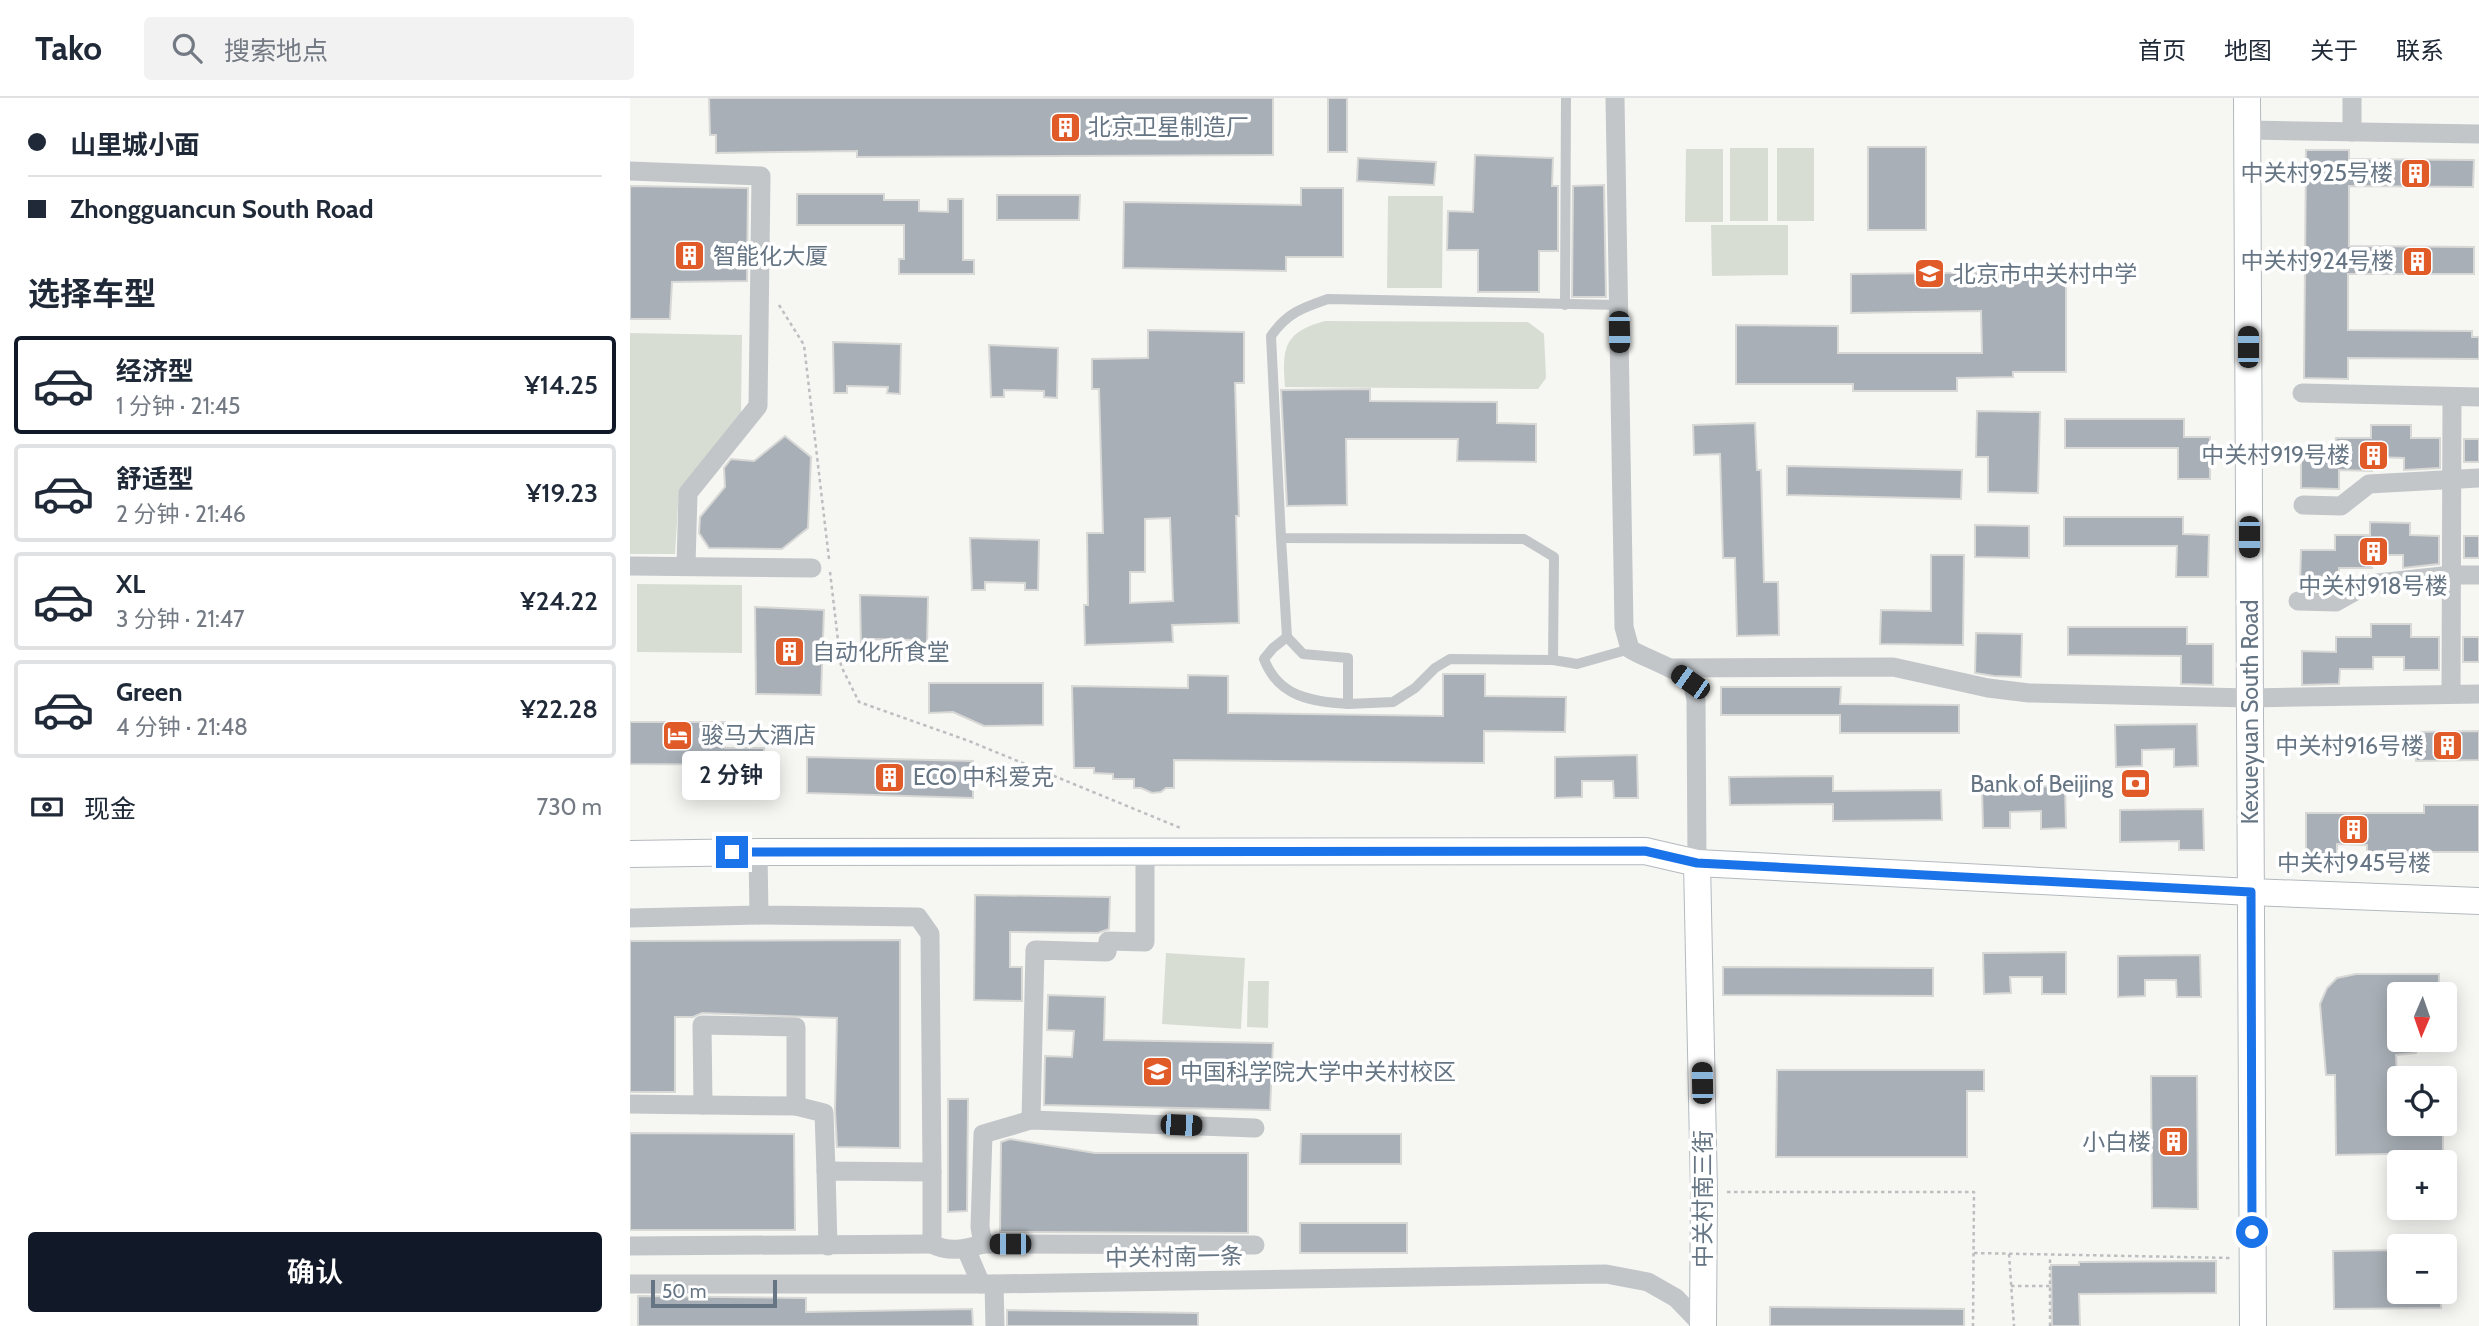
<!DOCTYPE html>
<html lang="zh">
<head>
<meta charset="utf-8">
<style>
	body { margin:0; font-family:Cabin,"Noto Sans SC",sans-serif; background:#f2f2f3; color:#1f2937; height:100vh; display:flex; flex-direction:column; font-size:26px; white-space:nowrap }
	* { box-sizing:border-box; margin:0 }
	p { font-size:23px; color:#747a83 }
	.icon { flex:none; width:38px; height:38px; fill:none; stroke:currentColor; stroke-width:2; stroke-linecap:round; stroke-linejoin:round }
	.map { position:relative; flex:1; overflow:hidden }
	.details { display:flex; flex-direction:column; background:#fff; width:630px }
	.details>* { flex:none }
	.top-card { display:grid; align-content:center; height:154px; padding:0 28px; background:#fff }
	.needle { width:46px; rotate:182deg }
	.controls { position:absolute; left:1757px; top:884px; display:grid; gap:14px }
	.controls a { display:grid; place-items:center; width:70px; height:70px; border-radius:7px; background:#fff; box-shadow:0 4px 18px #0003; font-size:35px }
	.scale { position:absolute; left:21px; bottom:18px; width:126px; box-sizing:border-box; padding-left:7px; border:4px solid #667584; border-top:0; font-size:19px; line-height:24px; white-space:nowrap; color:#667584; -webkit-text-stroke:5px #fff; paint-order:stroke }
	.end { position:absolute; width:32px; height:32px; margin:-16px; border:9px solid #1a73e8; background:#fff; box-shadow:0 0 0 4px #fff }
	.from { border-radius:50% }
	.bubble { position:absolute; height:49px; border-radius:7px; background:#fff; box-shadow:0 4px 18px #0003; font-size:23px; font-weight:600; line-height:49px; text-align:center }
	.car { position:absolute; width:21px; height:42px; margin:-21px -10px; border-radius:9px; box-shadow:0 0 5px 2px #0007; background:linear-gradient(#222 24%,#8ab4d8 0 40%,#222 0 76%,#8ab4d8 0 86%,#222 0) }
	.top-card b { display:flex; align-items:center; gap:24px; height:66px; font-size:26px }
	.top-card b+b { border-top:2px solid #e0e1e3 }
	.top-card i { width:18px; height:18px; background:#1f2937 }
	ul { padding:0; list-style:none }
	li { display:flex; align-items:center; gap:21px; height:98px; margin:0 14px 10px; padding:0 14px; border:4px solid #e0e1e3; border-radius:7px }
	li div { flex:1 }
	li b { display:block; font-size:26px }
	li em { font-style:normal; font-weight:600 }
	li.current { border-color:#111827 }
	li>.icon { width:63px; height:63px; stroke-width:1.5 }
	h2 { padding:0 28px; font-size:32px; line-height:84px }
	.pay { display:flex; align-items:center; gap:18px; height:77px; padding:0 28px; font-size:26px }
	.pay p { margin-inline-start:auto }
	.primary-button { display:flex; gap:14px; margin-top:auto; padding:14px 28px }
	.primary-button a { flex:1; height:80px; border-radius:7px; background:#111827; color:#fff; font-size:28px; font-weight:600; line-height:80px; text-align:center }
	header { display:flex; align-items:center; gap:42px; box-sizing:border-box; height:98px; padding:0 35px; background:#fff; border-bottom:2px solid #e0e1e3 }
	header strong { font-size:33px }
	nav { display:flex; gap:38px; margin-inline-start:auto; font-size:24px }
	.search { width:490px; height:63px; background:#f2f2f3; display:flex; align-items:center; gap:18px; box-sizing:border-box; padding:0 24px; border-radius:7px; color:#747a83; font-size:26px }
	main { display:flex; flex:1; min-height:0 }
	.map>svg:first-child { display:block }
	.green { fill:#d8ddd4 }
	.building { fill:#a8afb6; stroke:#d8d8d6; stroke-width:2; fill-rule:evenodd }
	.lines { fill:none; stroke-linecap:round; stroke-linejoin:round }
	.secondary-casing { stroke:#b4b9be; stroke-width:28 }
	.path { stroke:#bcbec0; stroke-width:2.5; stroke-dasharray:3.5 3.5; stroke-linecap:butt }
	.lane { stroke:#c2c6c9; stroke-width:10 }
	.street { stroke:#c2c6c9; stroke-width:19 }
	.secondary { stroke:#fff; stroke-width:26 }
	.route { stroke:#1a73e8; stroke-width:9 }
	.labels { text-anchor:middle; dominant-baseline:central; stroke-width:7; stroke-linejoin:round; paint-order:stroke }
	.poi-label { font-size:23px; fill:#667584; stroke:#fff; text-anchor:start }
	.street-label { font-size:23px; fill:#667584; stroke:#fff }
</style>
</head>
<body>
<header>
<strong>Tako</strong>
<div class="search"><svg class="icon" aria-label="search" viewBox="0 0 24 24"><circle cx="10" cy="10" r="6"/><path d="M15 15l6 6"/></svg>搜索地点</div>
<nav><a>首页</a><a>地图</a><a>关于</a><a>联系</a></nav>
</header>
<main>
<section class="details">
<div class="top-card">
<b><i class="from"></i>山里城小面</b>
<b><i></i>Zhongguancun South Road</b>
</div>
<h2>选择车型</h2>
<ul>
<li class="current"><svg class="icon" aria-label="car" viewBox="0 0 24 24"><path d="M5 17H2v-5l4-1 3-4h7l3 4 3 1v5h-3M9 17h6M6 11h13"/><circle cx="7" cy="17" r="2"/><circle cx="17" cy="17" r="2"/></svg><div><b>经济型</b><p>1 分钟 · 21:45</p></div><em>¥14.25</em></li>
<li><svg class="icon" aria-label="car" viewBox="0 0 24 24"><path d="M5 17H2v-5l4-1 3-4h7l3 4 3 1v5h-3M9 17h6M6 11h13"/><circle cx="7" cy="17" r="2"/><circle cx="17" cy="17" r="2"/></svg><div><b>舒适型</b><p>2 分钟 · 21:46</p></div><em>¥19.23</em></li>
<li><svg class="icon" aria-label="car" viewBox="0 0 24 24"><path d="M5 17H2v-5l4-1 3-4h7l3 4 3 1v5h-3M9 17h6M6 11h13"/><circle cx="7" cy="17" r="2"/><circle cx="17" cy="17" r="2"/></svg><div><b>XL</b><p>3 分钟 · 21:47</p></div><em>¥24.22</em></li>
<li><svg class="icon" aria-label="car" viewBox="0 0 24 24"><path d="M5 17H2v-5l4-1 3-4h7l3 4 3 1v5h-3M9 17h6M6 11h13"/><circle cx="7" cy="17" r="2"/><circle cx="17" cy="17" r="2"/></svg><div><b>Green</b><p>4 分钟 · 21:48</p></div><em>¥22.28</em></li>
</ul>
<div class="pay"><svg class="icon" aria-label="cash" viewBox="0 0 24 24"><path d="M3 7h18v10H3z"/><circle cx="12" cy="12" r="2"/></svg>现金<p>730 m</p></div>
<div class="primary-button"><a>确认</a></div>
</section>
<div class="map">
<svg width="1849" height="1228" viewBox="0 0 1849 1228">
	<rect width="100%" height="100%" fill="#f6f7f3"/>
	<!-- green -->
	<g class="green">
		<rect x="1100" y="50" width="38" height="73"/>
		<rect x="1147" y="50" width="37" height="73"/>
		<path d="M1056,51H1093V124H1055Z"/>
		<path d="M758,98H813L812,190H757Z"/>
		<path d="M1081,127H1158V177L1082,178Z"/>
		<path d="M695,223L898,224L914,236L916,280L908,291L655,289C652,251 653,234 695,223Z"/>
		<path d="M0,235L112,237L111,316L49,394L45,456H0Z"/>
		<path d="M7,486L112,487V555L7,554Z"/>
		<path d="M536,855L615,860L611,931L532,926Z"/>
		<path d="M618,883H639L638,930L617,929Z"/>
	</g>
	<!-- building -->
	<g class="building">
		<path d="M79,0H643V57L227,59V53L86,55V37H80Z"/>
		<rect x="698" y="0" width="19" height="54"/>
		<rect x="1238" y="49" width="58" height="83"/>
		<path d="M1676,52H1719V61L1844,62L1843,89L1719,88V148L1844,149V176H1718V232L1842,233V239H1849V261L1718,260V281L1674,280Z"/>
		<path d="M845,57L923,60L922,88H928V153H909V194H848V152H817L818,113L843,114Z"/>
		<path d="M728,60L806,64L804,87L727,83Z"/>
		<path d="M974,87L976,199H942L943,88Z"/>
		<path d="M0,88L118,90L117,183L42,184L40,221H0Z"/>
		<path d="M671,90H713V159H656V173L493,170L494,104L671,107Z"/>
		<path d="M167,96H254V102H289V113L318,114V101H333V162H344V176H269V161H274V127H167Z"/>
		<path d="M367,97H450L449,122H367Z"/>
		<path d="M1401,172H1436V274H1383V279L1327,280V293H1223V286H1106V227L1208,228V255H1352L1351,213L1221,215V176L1401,174Z"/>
		<path d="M518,232L614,234V285H605L609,418H606L609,525L542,527L543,544L455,547L454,507H458L457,435H473L469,291H462V261L518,260ZM540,420L543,503L500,505V474H515V421Z"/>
		<path d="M203,244L271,246L270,296L257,295L258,289L217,288V295H204Z"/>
		<path d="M359,247L428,250L427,300L414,299V293L374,292V299H361Z"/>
		<path d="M740,291V303L867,304V325L906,326V364L827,363L828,341H716L717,407L657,408L651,292Z"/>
		<path d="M1347,313L1410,314L1408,395L1358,394V359H1346Z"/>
		<path d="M1435,321H1554V339H1580V381H1548V350H1435Z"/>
		<path d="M1125,325L1127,372H1131L1134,484H1148L1149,537L1107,538L1105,460H1093L1090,356L1064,357L1063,327Z"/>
		<path d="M1741,327H1781V340H1810V370L1774,372V360L1743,359L1742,373L1709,372V391L1671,390V354H1705L1706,340H1741Z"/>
		<path d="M155,338L181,359L178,430L152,451L79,450L69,435L70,419L95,389L94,370L101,361L124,363Z"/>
		<rect x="1834" y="341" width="15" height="23"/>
		<path d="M1157,368L1332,372L1331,401L1157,397Z"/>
		<path d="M1434,419H1553V436L1579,437L1578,479H1546L1547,448H1434Z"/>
		<path d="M1740,424L1780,425V437L1809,438V466L1773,470V457H1742V470H1709L1708,488H1670L1671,452H1705V437H1740Z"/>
		<path d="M1345,427L1399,428V460L1345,459Z"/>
		<rect x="1834" y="438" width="15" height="22"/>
		<path d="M340,440L409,442L408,492H395V485L355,484V492H342Z"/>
		<path d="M1301,457H1334L1333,547L1250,546L1251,512L1301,513Z"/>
		<path d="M230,497L298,499L297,549L284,548L285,542L244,541V549L231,548Z"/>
		<path d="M125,509L194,512L191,597L126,596Z"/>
		<path d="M1741,526H1781V539H1809V572H1774V559H1743V571H1710L1709,586L1672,587V553L1706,554V539H1741Z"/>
		<path d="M1438,529H1557V546H1583V587L1551,586V558L1438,557Z"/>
		<path d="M1346,535L1392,536L1391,579L1364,578L1345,575Z"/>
		<rect x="1833" y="539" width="16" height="25"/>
		<path d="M813,576H855V598L936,599L935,634L854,633V665L544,662V690H536L531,694L522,695L511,690H504V681H483V676L464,675V670H444L442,588L558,590V577L598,578V615L813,618Z"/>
		<path d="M299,585H413V627L354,628L323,614L299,615Z"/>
		<path d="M1091,589H1211L1210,606L1329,607V635H1210V617H1091Z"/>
		<path d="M0,624H95V650H134V667L0,666Z"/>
		<path d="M1567,626L1568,668L1544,669V651L1512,652V668L1486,669L1485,627Z"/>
		<path d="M1849,633V662L1786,663L1785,634Z"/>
		<path d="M1007,657L1008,700H984L983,683H952V699L925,700V659Z"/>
		<path d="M177,659L343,663V700L177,695Z"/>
		<path d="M1203,678V693L1311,692L1312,722L1203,723V706L1100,707L1099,679Z"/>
		<path d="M1435,688L1436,730L1411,731V713L1380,714V730H1353L1352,689Z"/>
		<path d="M1794,707H1849V754H1772V760H1737V747L1707,746V760L1676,759V715H1794Z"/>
		<path d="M1573,711L1574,752H1549V743L1490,744V712Z"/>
		<path d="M345,797L480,799L479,831L468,835L380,834V869H392V903L344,902Z"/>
		<path d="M270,842V1050L207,1049L205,1012L207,920L72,915L63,919H45V994H0V843Z"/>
		<path d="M1436,854V896H1412V879H1380L1381,895L1354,896L1353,855Z"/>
		<path d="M1570,857L1571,899H1547L1546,882H1515V898L1488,899V858Z"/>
		<path d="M1093,869L1303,870V898L1093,897Z"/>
		<path d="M1726,876H1809V896H1769V942H1786V955L1766,957L1769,1026H1813V1055L1706,1057L1705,977H1696L1690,906L1697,890L1707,880Z"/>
		<path d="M418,897L475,899L474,942L643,945L640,1012L414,1007L415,958L442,959L444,933L417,932Z"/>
		<path d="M1147,972H1354V993H1337V1059H1146Z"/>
		<path d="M1521,978H1567L1568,1111L1522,1110Z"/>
		<path d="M318,1001H338L337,1113L318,1114Z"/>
		<path d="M0,1035L164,1036L165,1132H0Z"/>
		<path d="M671,1036H771V1066H670Z"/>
		<path d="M380,1041L465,1055H618V1135L370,1134L371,1044Z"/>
		<rect x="670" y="1125" width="107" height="30"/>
		<path d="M1769,1152V1194H1811V1210L1704,1211L1703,1153Z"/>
		<path d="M1586,1163V1195L1449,1196L1450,1228H1422L1421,1167H1449V1164Z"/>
		<path d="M8,1198L176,1200V1214L342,1211L343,1228H8Z"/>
		<path d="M1140,1209L1334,1211V1228H1140Z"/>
		<path d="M377,1212L568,1215V1228H377Z"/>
	</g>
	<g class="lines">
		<defs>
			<g id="secondary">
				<path d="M1617,0L1623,1228"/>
				<path d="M0,756L128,754L1015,753L1067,765L1621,794L1849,803"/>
				<path d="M1067,765L1074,1094L1073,1228"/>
			</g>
		</defs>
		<!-- secondary casing -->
		<use href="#secondary" class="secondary-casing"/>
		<!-- path -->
		<g class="path">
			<path d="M149,207L174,247L199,461"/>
			<path d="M200,474L211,568L229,604L339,643L553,731"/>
			<path d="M1097,1094H1344L1343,1228"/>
			<path d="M1344,1155L1602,1160"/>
			<path d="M1379,1156L1384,1228"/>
			<path d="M1381,1188H1420"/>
			<path d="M1420,1228V1158"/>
		</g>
		<!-- lane -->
		<g class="lane">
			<path d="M935,207L936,0"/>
			<path d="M988,207L698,201C672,210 657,215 641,238L651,440L894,441L924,459L923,562L947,566L1000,551"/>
			<path d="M651,440L657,539L673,556L718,560V606L763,604L785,590L805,570L820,561L923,562"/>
			<path d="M657,539L643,550L634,561C649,600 682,603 718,606"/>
		</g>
		<!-- street -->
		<g class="street">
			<path d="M985,0L994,529L1000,551C1014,560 1054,573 1061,585C1064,590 1065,597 1066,602L1067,765"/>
			<path d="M1722,0V34"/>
			<path d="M1617,32L1849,36"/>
			<path d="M0,73L131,78L128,308L58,395L56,468"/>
			<path d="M1672,295L1849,299"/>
			<path d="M1673,407L1711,408L1739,386L1849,380"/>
			<path d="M0,468L182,470"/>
			<path d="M1668,503L1706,504L1738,486L1822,477H1849"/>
			<path d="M1040,570L1263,569L1358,590L1399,595L1620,600L1849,596"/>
			<path d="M1821,596L1822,299"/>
			<path d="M128,754L129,817L288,819L300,836L302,1074"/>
			<path d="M0,820L129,817"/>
			<path d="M0,1006L73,1007L72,927L166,929V1008L194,1015L196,1073"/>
			<path d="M73,1007L166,1008"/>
			<path d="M401,1022L405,852L477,854L478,843L515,844V753"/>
			<path d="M353,1146L625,1147"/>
			<path d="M0,1148L302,1146"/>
			<path d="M198,1148L196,1073L302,1074V1146C319,1155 335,1151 353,1146L350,1129L353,1036L401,1022L625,1030"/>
			<path d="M336,1151L351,1186"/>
			<path d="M0,1186H364L976,1176L1018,1184L1046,1200L1073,1228"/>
			<path d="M364,1186L365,1228"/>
		</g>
		<!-- secondary -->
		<use href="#secondary" class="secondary"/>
	</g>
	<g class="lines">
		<!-- route -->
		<path class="route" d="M102,754L1015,753L1067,765L1621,794L1622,1134"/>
	</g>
	<!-- icons -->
	<defs>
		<symbol id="building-square" viewBox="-11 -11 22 22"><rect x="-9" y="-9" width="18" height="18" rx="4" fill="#e15b29" stroke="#fff"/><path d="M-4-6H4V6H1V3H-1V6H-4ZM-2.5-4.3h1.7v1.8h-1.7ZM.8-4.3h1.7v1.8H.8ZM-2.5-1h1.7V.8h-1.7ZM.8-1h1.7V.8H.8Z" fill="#fff"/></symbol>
		<symbol id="school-square" viewBox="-11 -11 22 22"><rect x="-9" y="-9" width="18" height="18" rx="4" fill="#e15b29" stroke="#fff"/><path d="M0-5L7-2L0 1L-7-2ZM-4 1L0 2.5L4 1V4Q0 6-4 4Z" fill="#fff"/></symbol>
		<symbol id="hotel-square" viewBox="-11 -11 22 22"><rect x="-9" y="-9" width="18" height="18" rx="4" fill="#e15b29" stroke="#fff"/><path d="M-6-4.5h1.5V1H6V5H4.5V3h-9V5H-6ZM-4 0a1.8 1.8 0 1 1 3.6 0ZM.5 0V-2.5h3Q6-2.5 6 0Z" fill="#fff"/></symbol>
		<symbol id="bank-square" viewBox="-11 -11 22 22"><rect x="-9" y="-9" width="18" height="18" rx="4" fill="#e15b29" stroke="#fff"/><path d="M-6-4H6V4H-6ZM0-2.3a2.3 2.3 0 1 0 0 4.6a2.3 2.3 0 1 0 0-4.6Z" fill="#fff"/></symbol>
		<symbol id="university-square" viewBox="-11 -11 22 22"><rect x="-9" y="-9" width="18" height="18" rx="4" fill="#e15b29" stroke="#fff"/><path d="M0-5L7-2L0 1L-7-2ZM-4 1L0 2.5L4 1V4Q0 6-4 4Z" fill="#fff"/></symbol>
	</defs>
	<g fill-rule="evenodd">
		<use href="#building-square" x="418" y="12" width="35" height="35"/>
		<use href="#building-square" x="1768" y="58" width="35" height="35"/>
		<use href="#building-square" x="42" y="140" width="35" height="35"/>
		<use href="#building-square" x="1770" y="146" width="35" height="35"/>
		<use href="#school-square" x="1282" y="158" width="35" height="35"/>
		<use href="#building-square" x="1726" y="340" width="35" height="35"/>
		<use href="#building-square" x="1726" y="436" width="35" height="35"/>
		<use href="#building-square" x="142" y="536" width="35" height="35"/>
		<use href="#hotel-square" x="30" y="620" width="35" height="35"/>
		<use href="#building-square" x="1800" y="630" width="35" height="35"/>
		<use href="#building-square" x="242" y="662" width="35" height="35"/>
		<use href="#bank-square" x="1488" y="668" width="35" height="35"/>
		<use href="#building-square" x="1706" y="714" width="35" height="35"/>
		<use href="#university-square" x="510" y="956" width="35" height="35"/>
		<use href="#building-square" x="1526" y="1026" width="35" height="35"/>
	</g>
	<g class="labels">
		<!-- poi labels -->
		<g class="poi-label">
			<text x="458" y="29">北京卫星制造厂</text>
			<text x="1763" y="75" text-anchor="end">中关村925号楼</text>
			<text x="83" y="158">智能化大厦</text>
			<text x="1764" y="163" text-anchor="end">中关村924号楼</text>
			<text x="1323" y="176">北京市中关村中学</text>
			<text x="1720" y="357" text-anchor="end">中关村919号楼</text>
			<text x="1743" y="488" text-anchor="middle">中关村918号楼</text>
			<text x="182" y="554">自动化所食堂</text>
			<text x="71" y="637">骏马大酒店</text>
			<text x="1794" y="648" text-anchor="end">中关村916号楼</text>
			<text x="283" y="679">ECO 中科爱克</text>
			<text x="1483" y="686" text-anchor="end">Bank of Beijing</text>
			<text x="1724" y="765" text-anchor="middle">中关村945号楼</text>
			<text x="550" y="974">中国科学院大学中关村校区</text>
			<text x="1521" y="1044" text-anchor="end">小白楼</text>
		</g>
		<!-- street labels -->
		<g class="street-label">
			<text transform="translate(1620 614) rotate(-90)">Kexueyuan South Road</text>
			<text transform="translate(1073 1101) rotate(-90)">中关村南三街</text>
			<text transform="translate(544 1159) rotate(-1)">中关村南一条</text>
		</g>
	</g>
</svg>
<div class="controls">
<a><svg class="needle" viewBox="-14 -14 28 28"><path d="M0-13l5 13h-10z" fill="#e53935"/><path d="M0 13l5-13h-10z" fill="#747a83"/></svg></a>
<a><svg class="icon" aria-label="locate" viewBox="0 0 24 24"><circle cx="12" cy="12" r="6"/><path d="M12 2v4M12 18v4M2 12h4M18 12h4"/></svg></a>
<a>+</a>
<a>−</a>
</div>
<div class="scale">50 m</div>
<i class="end from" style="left:1622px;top:1134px"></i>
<i class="end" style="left:102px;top:754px"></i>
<div class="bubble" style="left:52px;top:653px;width:98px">2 分钟</div>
<i class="car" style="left:989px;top:234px;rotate:179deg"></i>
<i class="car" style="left:1618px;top:249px;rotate:0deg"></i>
<i class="car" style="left:1619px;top:439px;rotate:180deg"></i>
<i class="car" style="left:1060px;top:584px;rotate:305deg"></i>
<i class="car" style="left:1072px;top:985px;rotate:359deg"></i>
<i class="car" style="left:551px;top:1027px;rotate:92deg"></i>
<i class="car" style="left:380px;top:1146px;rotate:270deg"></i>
</div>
</main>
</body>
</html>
